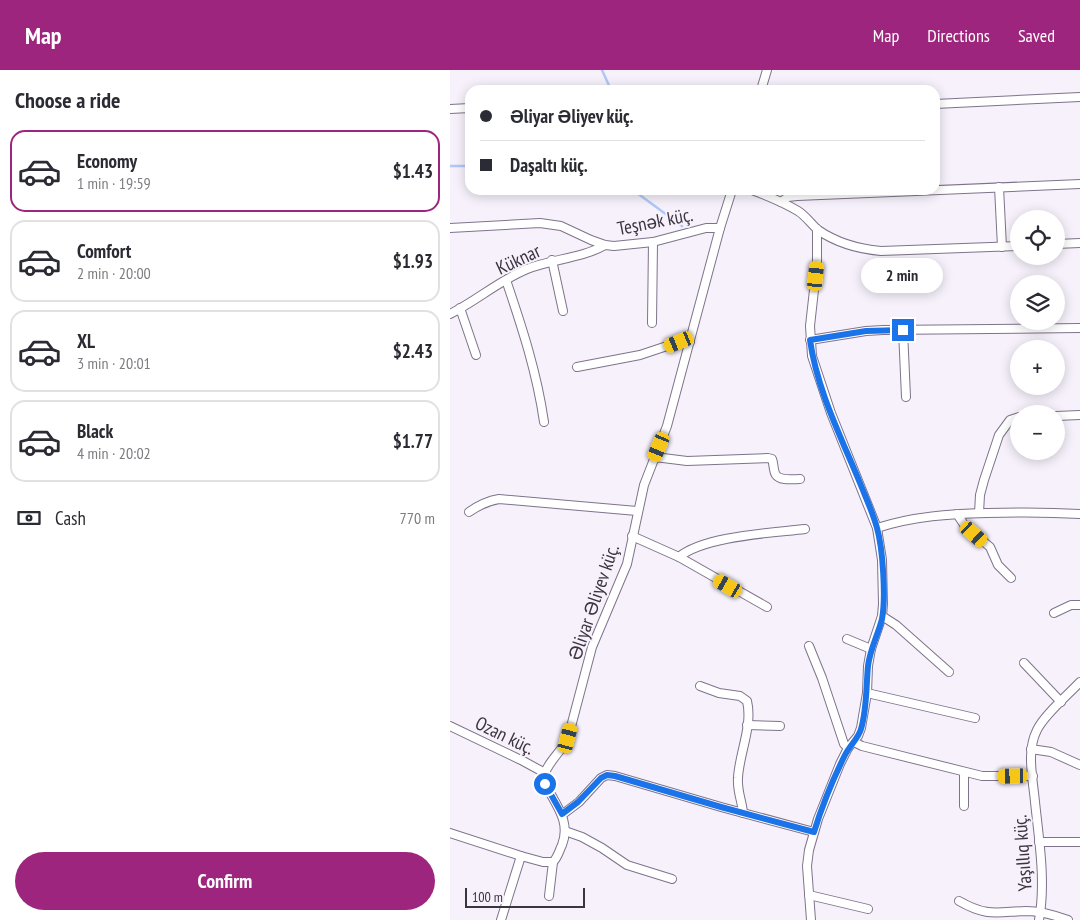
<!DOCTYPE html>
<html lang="en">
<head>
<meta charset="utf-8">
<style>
	body { margin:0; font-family:"PT Sans Narrow",sans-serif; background:#f2f2f3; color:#2b2b33; height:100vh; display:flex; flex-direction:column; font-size:19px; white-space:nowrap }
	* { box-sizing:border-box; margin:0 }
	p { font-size:16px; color:#7c7c81 }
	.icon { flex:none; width:28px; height:28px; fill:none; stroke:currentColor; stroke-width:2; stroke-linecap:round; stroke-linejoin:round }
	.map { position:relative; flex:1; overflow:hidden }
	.panel { display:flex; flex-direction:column; background:#fff; width:450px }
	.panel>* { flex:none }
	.banner { position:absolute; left:15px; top:15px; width:475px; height:110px; border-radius:15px; box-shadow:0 2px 12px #0003; display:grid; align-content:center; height:110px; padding:0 15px; background:#fff }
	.buttons { position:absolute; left:560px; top:140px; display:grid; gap:10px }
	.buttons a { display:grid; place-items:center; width:55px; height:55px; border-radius:50%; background:#fff; box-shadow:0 2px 12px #0003; font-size:25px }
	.scale { position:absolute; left:15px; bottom:12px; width:120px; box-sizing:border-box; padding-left:5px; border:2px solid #3b3540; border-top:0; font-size:14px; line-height:18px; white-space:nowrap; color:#3b3540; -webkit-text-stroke:4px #f6f1fb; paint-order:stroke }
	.end { position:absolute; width:22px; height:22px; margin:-11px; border:6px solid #1a73e8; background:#fff; box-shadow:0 0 0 2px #fff }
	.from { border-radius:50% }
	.bubble { position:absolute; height:35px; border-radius:18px; background:#fff; box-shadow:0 2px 12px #0003; font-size:16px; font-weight:700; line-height:35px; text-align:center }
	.car { position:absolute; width:15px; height:30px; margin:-15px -8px; border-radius:6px; box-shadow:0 0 4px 1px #0007; background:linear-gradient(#f5c518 24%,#345 0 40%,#f5c518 0 76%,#345 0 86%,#f5c518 0) }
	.banner b { display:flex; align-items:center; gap:18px; height:48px; font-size:19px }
	.banner b+b { border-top:1px solid #e1e1e2 }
	.banner i { width:12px; height:12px; background:#2b2b33 }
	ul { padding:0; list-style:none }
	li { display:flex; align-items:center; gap:15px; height:82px; margin:0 10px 8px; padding:0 5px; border:2px solid #e1e1e2; border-radius:15px }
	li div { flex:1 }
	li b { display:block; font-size:19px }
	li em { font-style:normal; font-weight:700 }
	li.selected { border-color:#9e257e }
	li>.icon { width:45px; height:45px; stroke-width:1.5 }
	h2 { padding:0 15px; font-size:22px; line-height:60px }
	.pay { display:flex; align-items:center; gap:12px; height:55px; padding:0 15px; font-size:19px }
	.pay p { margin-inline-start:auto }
	.action { display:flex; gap:10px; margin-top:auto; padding:10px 15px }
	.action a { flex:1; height:58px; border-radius:30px; background:#9e257e; color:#fff; font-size:20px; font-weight:700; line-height:58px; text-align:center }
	header { display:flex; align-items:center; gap:30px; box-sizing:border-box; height:70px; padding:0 25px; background:#9e257e; color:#fff }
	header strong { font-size:24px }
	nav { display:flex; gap:28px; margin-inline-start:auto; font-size:18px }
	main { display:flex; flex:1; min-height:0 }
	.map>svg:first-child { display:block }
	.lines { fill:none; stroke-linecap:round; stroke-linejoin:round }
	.stream { stroke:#b0c8f8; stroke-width:2.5 }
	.street-casing { stroke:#7f738b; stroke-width:10 }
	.street { stroke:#fff; stroke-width:8 }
	.route { stroke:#1a73e8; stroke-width:6 }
	.labels { text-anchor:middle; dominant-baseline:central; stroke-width:4; stroke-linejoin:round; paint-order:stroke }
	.street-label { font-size:19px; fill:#3b3540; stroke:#f6f1fb }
</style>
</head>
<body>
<header>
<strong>Map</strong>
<nav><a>Map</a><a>Directions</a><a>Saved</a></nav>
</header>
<main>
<section class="panel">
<h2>Choose a ride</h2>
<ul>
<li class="selected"><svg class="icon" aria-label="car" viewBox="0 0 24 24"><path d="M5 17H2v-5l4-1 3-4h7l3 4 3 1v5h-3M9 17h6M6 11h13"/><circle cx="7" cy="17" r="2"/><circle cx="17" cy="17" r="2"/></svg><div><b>Economy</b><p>1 min · 19:59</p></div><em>$1.43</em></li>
<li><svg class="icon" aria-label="car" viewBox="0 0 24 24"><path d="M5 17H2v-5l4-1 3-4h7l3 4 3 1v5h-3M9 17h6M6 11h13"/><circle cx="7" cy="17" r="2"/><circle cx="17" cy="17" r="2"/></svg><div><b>Comfort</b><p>2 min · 20:00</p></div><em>$1.93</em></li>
<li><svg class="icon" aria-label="car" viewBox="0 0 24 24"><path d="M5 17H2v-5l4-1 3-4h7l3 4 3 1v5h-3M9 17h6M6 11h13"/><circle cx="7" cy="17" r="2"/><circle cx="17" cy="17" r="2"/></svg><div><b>XL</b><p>3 min · 20:01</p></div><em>$2.43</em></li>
<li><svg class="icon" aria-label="car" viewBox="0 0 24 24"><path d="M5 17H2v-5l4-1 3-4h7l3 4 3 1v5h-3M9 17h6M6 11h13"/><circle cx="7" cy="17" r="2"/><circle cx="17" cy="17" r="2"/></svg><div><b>Black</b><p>4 min · 20:02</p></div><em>$1.77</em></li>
</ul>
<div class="pay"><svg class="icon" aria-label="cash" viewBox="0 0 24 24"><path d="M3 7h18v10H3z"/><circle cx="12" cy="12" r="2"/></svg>Cash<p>770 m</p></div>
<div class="action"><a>Confirm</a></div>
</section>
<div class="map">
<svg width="630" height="850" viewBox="0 0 630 850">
	<rect width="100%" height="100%" fill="#f6f1fb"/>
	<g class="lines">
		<!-- stream -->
		<g class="stream">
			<path d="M152,0L161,20"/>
			<path d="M0,96H20"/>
			<path d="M183,120L232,156"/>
		</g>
		<defs>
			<g id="street">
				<path d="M311,20L317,0"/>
				<path d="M485,34L630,27"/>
				<path d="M0,39L20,38"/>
				<path d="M549,117L552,177"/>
				<path d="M302,120C318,126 333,132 348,141C356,146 361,154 368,160C387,173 408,179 431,181L569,176"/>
				<path d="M331,132L338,127L347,126L630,114"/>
				<path d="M0,158L90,153L111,156L141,170L155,175L164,176L203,172L256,158H270"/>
				<path d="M606,174L630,173"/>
				<path d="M102,190L113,241"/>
				<path d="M56,210C72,257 87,303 94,352"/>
				<path d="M10,238L26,285"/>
				<path d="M0,244C26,231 50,210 77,199C102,189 133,188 155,175"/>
				<path d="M202,253L203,172"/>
				<path d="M453,260L456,327"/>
				<path d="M360,270L416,261L433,260L630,258"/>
				<path d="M127,297L190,285L229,272H240"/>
				<path d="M606,346L630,345"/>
				<path d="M205,387L237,391L318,388L322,389C324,394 323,401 326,405C330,411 343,409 350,409"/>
				<path d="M19,442C29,435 37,431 49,429L187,441"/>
				<path d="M529,443L530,425L534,410L549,365L560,350L569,347"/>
				<path d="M507,444L515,456L540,477L548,495L561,508"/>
				<path d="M427,458C464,446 500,444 537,443C569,442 599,442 630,444"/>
				<path d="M182,466L229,487L317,537"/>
				<path d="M229,487C254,466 322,463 355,459"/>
				<path d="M604,543L621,535H630"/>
				<path d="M432,546L446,555L499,602"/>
				<path d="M397,569L421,579"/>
				<path d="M359,576L372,608L394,674L398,678"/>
				<path d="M574,593L611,632"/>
				<path d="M250,616L269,623L290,626L297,631C303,656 289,684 288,708C287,721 292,731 293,743"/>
				<path d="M417,623L525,648"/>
				<path d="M297,655L330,656"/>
				<path d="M0,656L73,691L95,703"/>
				<path d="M404,672L412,676L532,706H583"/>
				<path d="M581,679L601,682L630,695"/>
				<path d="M514,736V702"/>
				<path d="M113,744L129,732L151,708L157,705L165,706L271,737L364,762"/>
				<path d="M115,761L132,767L152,778L177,795L222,809"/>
				<path d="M0,763L71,786"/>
				<path d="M589,772H630"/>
				<path d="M359,825L418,839"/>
				<path d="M99,826L103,792"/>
				<path d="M509,831C537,847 546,842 576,841C591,841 604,845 618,850"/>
				<path d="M51,850L71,786L93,792H103C108,787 109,781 112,775C120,754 109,739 99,721C96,716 94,712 94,707C95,695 112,681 118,668L142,577L177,494L194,415L217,356L270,158L282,120"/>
				<path d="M361,850L357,796L359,780L368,749L390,694L398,678L408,666L411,658L417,623L418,596L421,579L432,546L433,534L432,490L427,458L381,343L362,286L360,256L367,193V159"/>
				<path d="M589,850C596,812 589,770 585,732C583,709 576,681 587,660C594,645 618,625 630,612"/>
			</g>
		</defs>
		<!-- street casing -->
		<use href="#street" class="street-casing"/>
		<!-- street -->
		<use href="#street" class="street"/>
	</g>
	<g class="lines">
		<!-- route -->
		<path class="route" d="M95,714L112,744L128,732L151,708L157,705L165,706L271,737L364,762C372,736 383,709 395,685C400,675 408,669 411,659C417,639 416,617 418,596C420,579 428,565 432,549C436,528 433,479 427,458C423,443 416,428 410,413C391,367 367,320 360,270L416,261L453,260"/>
	</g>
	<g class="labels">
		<!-- street labels -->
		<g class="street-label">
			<text transform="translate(205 151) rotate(-11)">Teşnək küç.</text>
			<text transform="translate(68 189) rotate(-25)">Küknar</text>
			<text transform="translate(143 532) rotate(-71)">Əliyar Əliyev küç.</text>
			<text transform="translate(55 665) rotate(26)">Ozan küç.</text>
			<text transform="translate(572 783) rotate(-94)">Yaşıllıq küç.</text>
		</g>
	</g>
</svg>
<div class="buttons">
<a><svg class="icon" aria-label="locate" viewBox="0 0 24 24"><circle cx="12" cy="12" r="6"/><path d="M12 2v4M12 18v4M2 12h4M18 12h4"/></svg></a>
<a><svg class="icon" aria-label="layers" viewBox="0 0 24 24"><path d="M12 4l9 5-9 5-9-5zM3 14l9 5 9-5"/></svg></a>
<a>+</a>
<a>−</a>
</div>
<div class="scale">100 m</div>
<i class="end from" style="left:95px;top:714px"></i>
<i class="end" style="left:453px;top:260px"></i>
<div class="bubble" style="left:411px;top:188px;width:82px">2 min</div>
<i class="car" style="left:366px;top:206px;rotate:6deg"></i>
<i class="car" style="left:229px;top:272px;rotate:248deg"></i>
<i class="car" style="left:209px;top:377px;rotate:203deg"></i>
<i class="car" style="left:524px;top:464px;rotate:132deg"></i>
<i class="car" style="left:278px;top:516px;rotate:300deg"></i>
<i class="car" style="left:118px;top:668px;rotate:15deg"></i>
<i class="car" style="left:563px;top:706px;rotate:269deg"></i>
<div class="banner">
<b><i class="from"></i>Əliyar Əliyev küç.</b>
<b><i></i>Daşaltı küç.</b>
</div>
</div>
</main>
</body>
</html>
